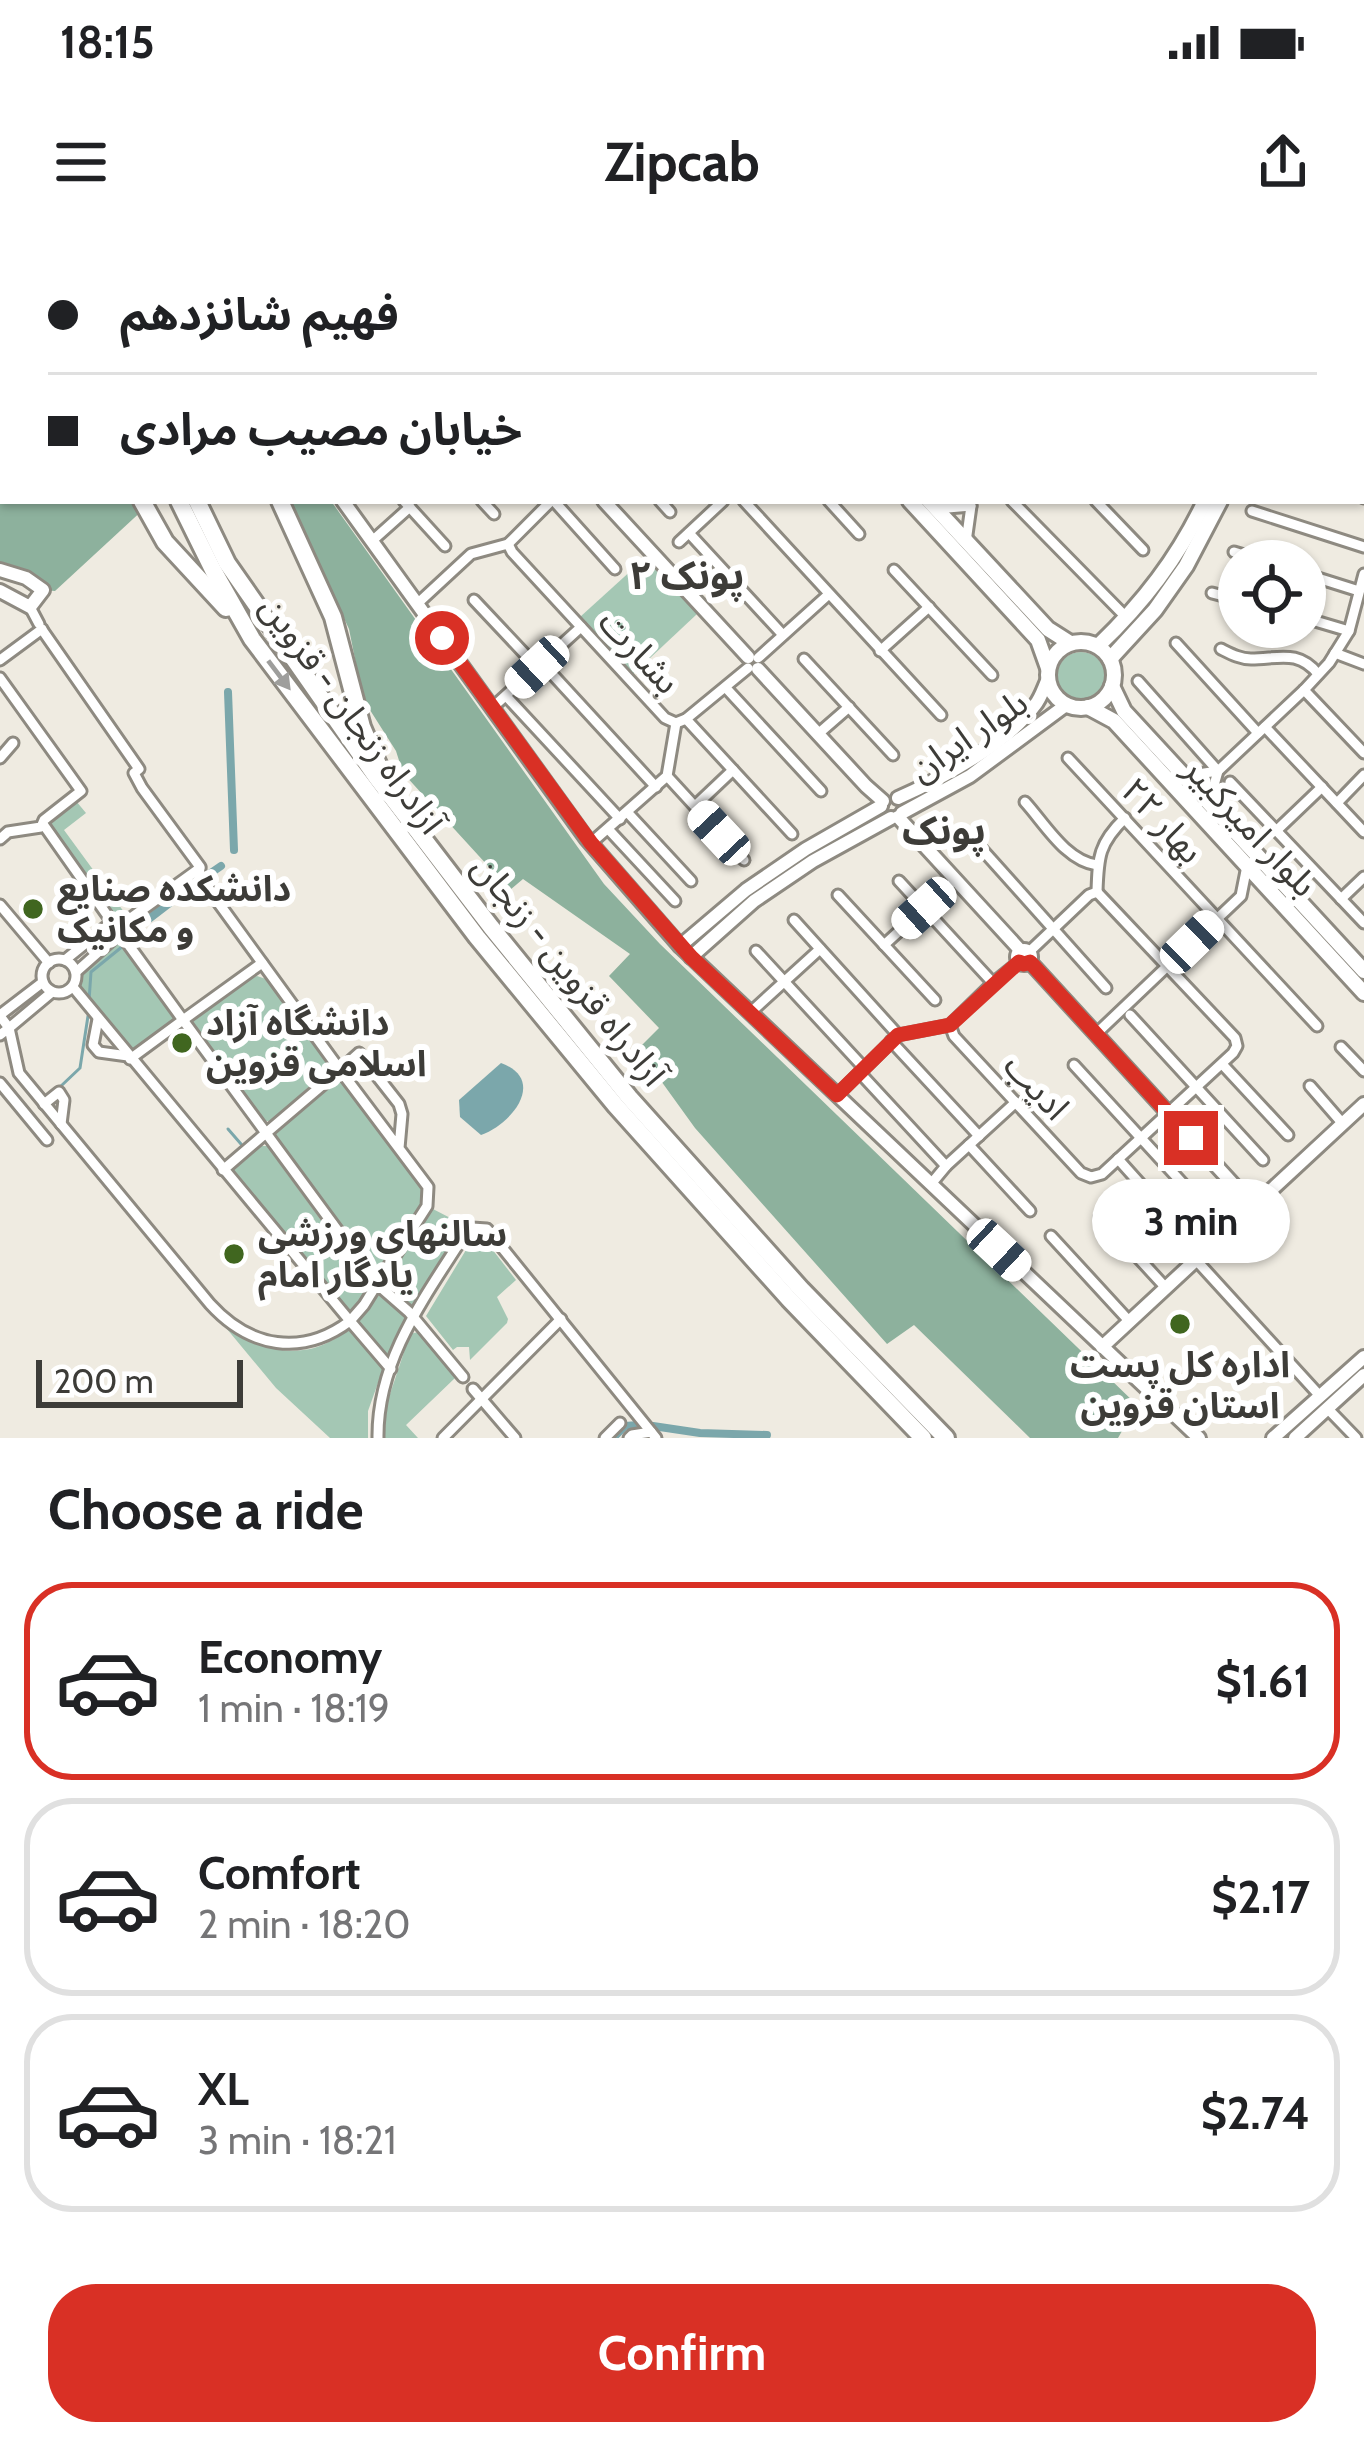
<!DOCTYPE html>
<html lang="en">
<head>
<meta charset="utf-8">
<style>
	body { margin:0; font-family:Cabin,"Noto Sans Arabic",sans-serif; background:#f2f2f2; color:#202124; height:100vh; display:flex; flex-direction:column; font-size:45px; white-space:nowrap }
	* { box-sizing:border-box; margin:0 }
	p { font-size:39px; color:#757577 }
	.icon { flex:none; width:66px; height:66px; fill:none; stroke:currentColor; stroke-width:2; stroke-linecap:round; stroke-linejoin:round }
	.map { position:relative; height:1198px; overflow:hidden }
	.panel { display:flex; flex-direction:column; background:#fff; flex:1 }
	.panel>* { flex:none }
	.guide { position:absolute; left:0px; top:0px; width:1365px; height:264px; box-shadow:0 3px 9px #0004; display:grid; align-content:center; height:264px; padding:0 48px; background:#fff }
	.buttons { position:absolute; left:1218px; top:300px; display:grid; gap:24px }
	.buttons a { display:grid; place-items:center; width:108px; height:108px; border-radius:50%; background:#fff; box-shadow:0 3px 9px #0004; font-size:60px }
	.scale { position:absolute; left:36px; bottom:30px; width:207px; box-sizing:border-box; padding-left:12px; border:6px solid #3d3c38; border-top:0; font-size:33px; line-height:42px; white-space:nowrap; color:#3d3c38; -webkit-text-stroke:9px #fff; paint-order:stroke }
	.end { position:absolute; width:54px; height:54px; margin:-27px; border:15px solid #d93025; background:#fff; box-shadow:0 0 0 6px #fff }
	.from { border-radius:50% }
	.bubble { position:absolute; height:84px; border-radius:42px; background:#fff; box-shadow:0 3px 9px #0004; font-size:39px; font-weight:700; line-height:84px; text-align:center }
	.car { position:absolute; width:36px; height:72px; margin:-36px -18px; border-radius:15px; box-shadow:0 0 9px 3px #0007; background:linear-gradient(#fff 24%,#345 0 40%,#fff 0 76%,#345 0 86%,#fff 0) }
	.guide b { display:flex; align-items:center; gap:42px; height:114px; font-size:45px }
	.guide b+b { border-top:3px solid #e0e0e0 }
	.guide i { width:30px; height:30px; background:#202124 }
	ul { padding:0; list-style:none }
	li { display:flex; align-items:center; gap:36px; height:198px; margin:0 24px 18px; padding:0 24px; border:6px solid #e0e0e0; border-radius:48px }
	li div { flex:1 }
	li b { display:block; font-size:45px }
	li em { font-style:normal; font-weight:700 }
	li.selected { border-color:#d93025 }
	li>.icon { width:108px; height:108px; stroke-width:1.5 }
	h2 { padding:0 48px; font-size:54px; line-height:144px }
	.primary-button { display:flex; gap:24px; margin-top:auto; padding:24px 48px }
	.primary-button a { flex:1; height:138px; border-radius:48px; background:#d93025; color:#fff; font-size:48px; font-weight:700; line-height:138px; text-align:center }
	.status { display:flex; justify-content:space-between; align-items:center; height:84px; padding:0 60px; background:#fff; direction:ltr }
	.status svg { height:33px; fill:currentColor }
	header { display:flex; justify-content:space-between; align-items:center; height:156px; padding:0 48px; background:#fff; font-size:54px; font-weight:700 }
	.map>svg:first-child { display:block }
	.green { fill:#a4c7b4 }
	.forest { fill:#8db19d }
	.water { fill:#7ba7ab }
	.lines { fill:none; stroke-linecap:round; stroke-linejoin:round }
	.stream { stroke:#7ba7ab; stroke-width:3 }
	.canal { stroke:#7ba7ab; stroke-width:8 }
	.river { stroke:#7ba7ab; stroke-width:12 }
	.street-casing { stroke:#8e8a81; stroke-width:15 }
	.secondary-casing { stroke:#8e8a81; stroke-width:18 }
	.primary-casing { stroke:#8e8a81; stroke-width:20 }
	.highway-casing { stroke:#8e8a81; stroke-width:22 }
	.street { stroke:#fff; stroke-width:9 }
	.secondary { stroke:#fff; stroke-width:12 }
	.primary { stroke:#fff; stroke-width:14 }
	.highway { stroke:#fff; stroke-width:16 }
	.oneway { fill:#9e9e9c }
	.route { stroke:#d93025; stroke-width:15 }
	.poi-dot { fill:#40661f; stroke:#fff; stroke-width:4.5 }
	.labels { text-anchor:middle; dominant-baseline:central; stroke-width:12; stroke-linejoin:round; paint-order:stroke }
	.street-label { font-size:36px; fill:#3d3c38; stroke:#fff }
	.poi-label { font-size:36px; font-weight:bold; fill:#3d3c38; stroke:#fff; text-anchor:start }
	.neighbourhood-label { font-size:39px; font-weight:bold; fill:#3d3c38; stroke:#fff }
</style>
</head>
<body>
<div class="status"><b>18:15</b><svg viewBox="0 0 49 12"><path d="M0 12V9h3v3zM5 12V6h3v6zM10 12V3h3v9zM15 12V0h3v12zM26 1h20v11H26zM47 4h2v5h-2z"/></svg></div>
<header><svg class="icon" aria-label="menu" viewBox="0 0 24 24"><path d="M4 6h16M4 12h16M4 18h16"/></svg>Zipcab<svg class="icon" aria-label="share" viewBox="0 0 24 24"><path d="M12 15V3M7 8l5-5 5 5M5 13v7h14v-7"/></svg></header>
<div class="map">
<svg width="1364" height="1198" viewBox="0 0 1364 1198">
	<rect width="100%" height="100%" fill="#efebe1"/>
	<!-- green -->
	<g class="green">
		<path d="M645,318L697,374L633,434L580,377Z"/>
		<circle cx="1081" cy="436" r="24"/>
		<path d="M76,561L86,573L64,590L124,672L116,678L49,588L50,581Z"/>
		<path d="M120,701L177,778L131,813L80,749L82,734Z"/>
		<path d="M257,736L266,739L271,746L331,827L271,881H265L192,781L195,776L242,742Z"/>
		<path d="M340,838L424,949V962L380,1032L375,1034L276,900L275,893L278,886Z"/>
		<path d="M259,906H267L369,1046L356,1067L349,1072L231,930Z"/>
		<path d="M431,968L464,985L412,1066L385,1042Z"/>
		<path d="M481,1001L492,1009L516,1040L497,1057L508,1079L507,1083L470,1120L469,1107H457L453,1110L426,1076L469,1005Z"/>
		<path d="M377,1052L406,1075L391,1117H387L354,1082Z"/>
		<path d="M222,1083C248,1103 280,1117 314,1108C326,1105 339,1096 350,1090L383,1129L368,1171V1198H330L276,1148Z"/>
		<path d="M418,1092L455,1138L406,1185L418,1198H384L383,1175L410,1094Z"/>
	</g>
	<!-- forest -->
	<g class="forest">
		<path d="M3,249V261H142L146,267L55,351L43,350L0,330V255Z"/>
		<path d="M289,261H331L604,644L660,704L1137,1165L1118,1198H1030L914,1085L887,1104L695,888L638,809L659,788L609,736L630,714L523,639L510,650L403,533L396,511L363,459L349,389Z"/>
	</g>
	<!-- water -->
	<path class="water" d="M501,823C547,840 512,884 481,895L460,877L459,860Z"/>
	<g class="lines">
		<!-- stream -->
		<g class="stream">
			<path d="M89,761L91,732L123,706"/>
			<path d="M61,846L80,828L88,776"/>
			<path d="M228,889L241,904"/>
		</g>
		<!-- canal -->
		<g class="canal">
			<path d="M228,452L234,610"/>
			<path d="M205,637L221,626"/>
			<path d="M132,695L137,688L197,642"/>
			<path d="M653,1186L700,1193L767,1195"/>
			<path d="M613,1198L625,1186L638,1185"/>
		</g>
		<!-- river -->
		<path class="river" d="M0,136L3,133"/>
		<defs>
			<g id="street">
				<path d="M437,0L439,3"/>
				<path d="M599,0L601,3"/>
				<path d="M762,0L765,3"/>
				<path d="M1015,0L1018,3"/>
				<path d="M1151,0L1161,3"/>
				<path d="M794,3L797,0"/>
				<path d="M1346,3L1348,0"/>
				<path d="M1362,72H1364"/>
				<path d="M1362,119H1364"/>
				<path d="M1362,164L1364,165"/>
				<path d="M1362,212H1364"/>
				<path d="M1362,257L1364,258"/>
				<path d="M404,261L445,306"/>
				<path d="M482,261L494,274"/>
				<path d="M554,261L615,329"/>
				<path d="M660,261L670,272"/>
				<path d="M744,261L941,475"/>
				<path d="M829,261L859,294"/>
				<path d="M1012,261L1121,372"/>
				<path d="M1096,261L1143,310"/>
				<path d="M936,269L971,266"/>
				<path d="M1252,271L1364,307"/>
				<path d="M689,293L783,395"/>
				<path d="M372,301L410,267"/>
				<path d="M679,302L723,261"/>
				<path d="M966,302L971,266"/>
				<path d="M508,304L512,312L665,478L676,483L686,479L748,428"/>
				<path d="M1234,312L1264,321"/>
				<path d="M894,330L992,435"/>
				<path d="M1305,334L1359,351"/>
				<path d="M1212,353L1239,360"/>
				<path d="M474,360L537,427"/>
				<path d="M417,364L471,314L508,304L551,261"/>
				<path d="M30,367L39,384"/>
				<path d="M1305,378L1349,391"/>
				<path d="M43,391L139,529L134,533L142,548L200,627L199,636L340,830L266,893L183,780L130,819"/>
				<path d="M1176,403L1258,493"/>
				<path d="M1221,409C1231,414 1240,419 1251,419C1278,419 1298,409 1318,434"/>
				<path d="M880,411L929,367"/>
				<path d="M1335,413L1364,424"/>
				<path d="M758,418L829,354"/>
				<path d="M804,419L893,515"/>
				<path d="M0,420L42,389"/>
				<path d="M542,423L656,547"/>
				<path d="M0,438L81,551L44,580L41,587L8,592L0,599"/>
				<path d="M1138,441L1218,531"/>
				<path d="M726,448L821,551"/>
				<path d="M1304,450L1364,513"/>
				<path d="M506,456L620,579"/>
				<path d="M492,468L581,387"/>
				<path d="M686,479L792,594"/>
				<path d="M1265,487L1364,592"/>
				<path d="M818,494L849,467"/>
				<path d="M0,518L13,503"/>
				<path d="M1068,518L1317,786"/>
				<path d="M667,536L744,620"/>
				<path d="M1184,536L1218,531"/>
				<path d="M1230,542L1364,683"/>
				<path d="M1025,562C1045,584 1066,621 1097,625"/>
				<path d="M1209,563L1218,531L1304,450L1329,423L1349,391L1364,334"/>
				<path d="M1337,563L1364,535"/>
				<path d="M695,566L733,530"/>
				<path d="M628,573L691,641"/>
				<path d="M43,584L112,682"/>
				<path d="M609,590L675,661"/>
				<path d="M1276,591L1322,547"/>
				<path d="M971,597L1106,748"/>
				<path d="M591,603L667,536L676,483"/>
				<path d="M899,641L993,743"/>
				<path d="M1097,652C1098,617 1099,603 1125,578"/>
				<path d="M838,655L935,760"/>
				<path d="M1341,659L1364,637"/>
				<path d="M0,665L49,723"/>
				<path d="M794,680L898,795"/>
				<path d="M117,688L200,628"/>
				<path d="M120,693L183,780L262,723"/>
				<path d="M884,705L956,639"/>
				<path d="M756,711L864,828"/>
				<path d="M1029,712L1089,655L1097,652"/>
				<circle cx="59" cy="736" r="17"/>
				<path d="M65,720L112,682L120,693L76,732"/>
				<path d="M751,772L820,709"/>
				<path d="M0,775L43,742"/>
				<path d="M1130,775L1263,920"/>
				<path d="M0,776L9,788L52,752"/>
				<path d="M98,779L93,805L99,812L128,816"/>
				<path d="M950,785L954,796L1081,933L1091,937L1102,934L1233,813L1237,806L1235,798L1097,652"/>
				<path d="M1096,794L1241,656L1247,626"/>
				<path d="M0,795L9,788L19,833L210,1064C250,1108 302,1117 350,1081L73,747"/>
				<path d="M891,801L979,896"/>
				<path d="M1341,807L1364,831"/>
				<path d="M1222,824L1288,895"/>
				<path d="M1074,825L1207,970"/>
				<path d="M860,833L946,926"/>
				<path d="M0,843L47,900"/>
				<path d="M1310,846L1343,884"/>
				<path d="M837,855L898,795L950,785L993,743L1019,722"/>
				<path d="M44,864L59,852L64,860L61,884"/>
				<path d="M969,905L1030,971"/>
				<path d="M399,908L402,874L399,864L359,813L340,830L428,947L427,966L377,1044L409,1072L463,1137"/>
				<path d="M1118,919L1203,1014"/>
				<path d="M223,930L266,893L377,1044L364,1065L350,1081L391,1129"/>
				<path d="M931,944L946,926L1016,862"/>
				<path d="M1100,976L1166,1048"/>
				<path d="M1051,996L1130,1082"/>
				<path d="M1196,1020L1320,1156"/>
				<path d="M473,1149L515,1198"/>
				<path d="M1327,1168L1356,1198"/>
				<path d="M378,1198C377,1120 425,1057 465,994L472,988L487,989L656,1198"/>
				<path d="M443,1198L561,1079"/>
				<path d="M605,1198L620,1183"/>
				<path d="M629,1198L632,1195L651,1192"/>
			</g>
			<g id="secondary">
				<path d="M149,3L151,0"/>
				<path d="M520,3L524,0"/>
				<path d="M538,3L542,0"/>
				<path d="M988,3L991,0"/>
				<path d="M0,171L3,167"/>
				<path d="M0,186L3,182"/>
				<path d="M0,208L3,203"/>
				<path d="M0,255L3,249"/>
				<path d="M343,261L586,598L680,706"/>
				<path d="M604,261L748,417"/>
				<path d="M0,330L26,338L43,350L30,367L0,351"/>
				<path d="M758,429L866,546L883,561"/>
				<path d="M898,558C941,539 1007,504 1035,465C1041,458 1044,447 1048,439"/>
				<path d="M881,566L806,609L746,650L680,706L1199,1198"/>
				<path d="M902,573L970,536L1066,465"/>
				<path d="M898,577L1021,711"/>
				<circle cx="1024" cy="717" r="7"/>
				<path d="M691,717L754,661L813,621L891,578"/>
				<path d="M1030,722L1254,967"/>
				<path d="M1102,1107L1364,864"/>
				<path d="M1273,1198L1364,1117"/>
				<path d="M1295,1198L1364,1135"/>
			</g>
			<g id="primary">
				<path d="M670,0L673,3"/>
				<path d="M688,0L690,3"/>
				<path d="M1303,3L1304,0"/>
				<path d="M1317,3L1318,0"/>
				<path d="M910,261L1038,400L1048,428"/>
				<path d="M929,261L1048,389L1070,403"/>
				<circle cx="1081" cy="435" r="33"/>
				<path d="M1098,406C1143,363 1178,318 1205,261"/>
				<path d="M1110,419L1155,370L1186,326L1220,261"/>
				<path d="M1112,446L1124,471L1364,731"/>
				<path d="M1088,467L1114,481L1364,753"/>
			</g>
			<g id="highway">
				<path d="M89,0V3"/>
				<path d="M106,0L107,3"/>
				<path d="M177,3L178,0"/>
				<path d="M142,261L165,302L226,368"/>
				<path d="M179,261L213,330L252,399L477,697L616,866L789,1059L923,1198"/>
				<path d="M197,261L227,323L377,538L491,687L629,857L801,1049L946,1198"/>
				<path d="M280,261L333,377L362,487L383,536"/>
			</g>
		</defs>
		<!-- street casing -->
		<use href="#street" class="street-casing"/>
		<!-- secondary casing -->
		<use href="#secondary" class="secondary-casing"/>
		<!-- primary casing -->
		<use href="#primary" class="primary-casing"/>
		<!-- highway casing -->
		<use href="#highway" class="highway-casing"/>
		<!-- street -->
		<use href="#street" class="street"/>
		<!-- secondary -->
		<use href="#secondary" class="secondary"/>
		<!-- primary -->
		<use href="#primary" class="primary"/>
		<!-- highway -->
		<use href="#highway" class="highway"/>
	</g>
	<!-- one-way arrows -->
	<defs><path id="oneway-solid" d="M-6-.8H1V-3.2L6.5 0L1 3.2V.8H-6Z" transform="scale(3)"/></defs>
	<use class="oneway" href="#oneway-solid" transform="translate(279 435) rotate(53)"/>
	<g class="lines">
		<!-- route -->
		<path class="route" d="M442,398L591,603L691,717L837,855L898,795L950,785L1019,722L1024,724L1030,722L1191,898"/>
	</g>
	<!-- markers -->
	<g class="poi-dot">
		<circle cx="33" cy="669" r="12"/>
		<circle cx="182" cy="803" r="12"/>
		<circle cx="234" cy="1014" r="12"/>
		<circle cx="1180" cy="1084" r="12"/>
	</g>
	<g class="labels">
		<!-- street labels -->
		<g class="street-label">
			<text transform="translate(640 411) rotate(47)">بشارت</text>
			<text transform="translate(353 474) rotate(54)">آزادراه زنجان - قزوین</text>
			<text transform="translate(968 495) rotate(-34)">بلوار ایران</text>
			<text transform="translate(1163 580) rotate(47)">بهار ۲۲</text>
			<text transform="translate(1251 586) rotate(47)">بلوار امیرکبیر</text>
			<text transform="translate(570 730) rotate(51)">آزادراه قزوین - زنجان</text>
			<text transform="translate(1037 846) rotate(47)">ادیب</text>
		</g>
		<!-- poi labels -->
		<g class="poi-label">
			<text x="57" y="648">دانشکده صنایع<tspan x="57" dy="41">و مکانیک</tspan></text>
			<text x="206" y="782">دانشگاه آزاد<tspan x="206" dy="41">اسلامی قزوین</tspan></text>
			<text x="258" y="993">سالنهای ورزشی<tspan x="258" dy="41">یادگار امام</tspan></text>
			<text x="1180" y="1124" text-anchor="middle">اداره کل پست<tspan x="1180" dy="41">استان قزوین</tspan></text>
		</g>
		<!-- neighbourhood labels -->
		<g class="neighbourhood-label">
			<text x="687" y="335">پونک ۲</text>
			<text x="944" y="590">پونک</text>
		</g>
	</g>
</svg>
<div class="buttons">
<a><svg class="icon" aria-label="locate" viewBox="0 0 24 24"><circle cx="12" cy="12" r="6"/><path d="M12 2v4M12 18v4M2 12h4M18 12h4"/></svg></a>
</div>
<div class="scale">200 m</div>
<i class="end from" style="left:442px;top:398px"></i>
<i class="end" style="left:1191px;top:898px"></i>
<div class="bubble" style="left:1092px;top:939px;width:198px">3 min</div>
<i class="car" style="left:537px;top:427px;rotate:227deg"></i>
<i class="car" style="left:719px;top:593px;rotate:317deg"></i>
<i class="car" style="left:924px;top:668px;rotate:228deg"></i>
<i class="car" style="left:1192px;top:702px;rotate:46deg"></i>
<i class="car" style="left:999px;top:1010px;rotate:133deg"></i>
<div class="guide">
<b><i class="from"></i>فهیم شانزدهم</b>
<b><i></i>خیابان مصیب مرادی</b>
</div>
</div>
<section class="panel">
<h2>Choose a ride</h2>
<ul>
<li class="selected"><svg class="icon" aria-label="car" viewBox="0 0 24 24"><path d="M5 17H2v-5l4-1 3-4h7l3 4 3 1v5h-3M9 17h6M6 11h13"/><circle cx="7" cy="17" r="2"/><circle cx="17" cy="17" r="2"/></svg><div><b>Economy</b><p>1 min · 18:19</p></div><em>$1.61</em></li>
<li><svg class="icon" aria-label="car" viewBox="0 0 24 24"><path d="M5 17H2v-5l4-1 3-4h7l3 4 3 1v5h-3M9 17h6M6 11h13"/><circle cx="7" cy="17" r="2"/><circle cx="17" cy="17" r="2"/></svg><div><b>Comfort</b><p>2 min · 18:20</p></div><em>$2.17</em></li>
<li><svg class="icon" aria-label="car" viewBox="0 0 24 24"><path d="M5 17H2v-5l4-1 3-4h7l3 4 3 1v5h-3M9 17h6M6 11h13"/><circle cx="7" cy="17" r="2"/><circle cx="17" cy="17" r="2"/></svg><div><b>XL</b><p>3 min · 18:21</p></div><em>$2.74</em></li>
</ul>
<div class="primary-button"><a>Confirm</a></div>
</section>
</body>
</html>
